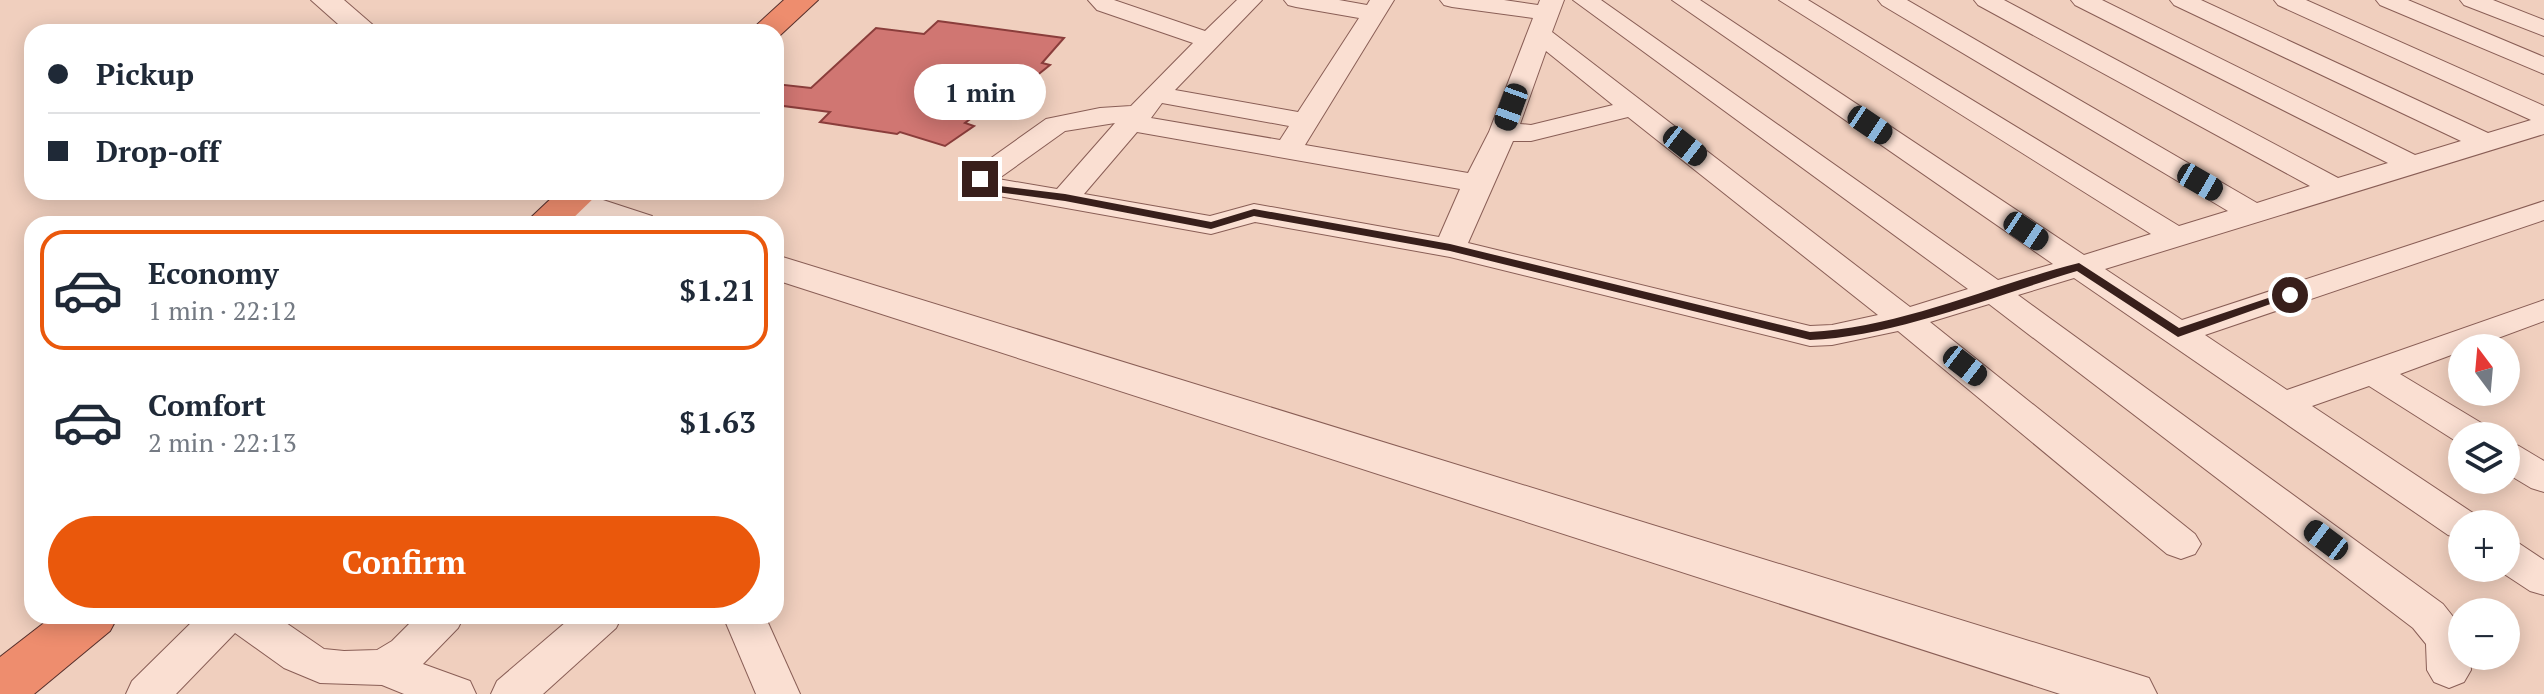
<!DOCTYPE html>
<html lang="en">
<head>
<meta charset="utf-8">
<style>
	body { margin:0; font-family:"PT Serif",serif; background:#f2f2f3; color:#1f2937; height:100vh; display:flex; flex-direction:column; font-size:30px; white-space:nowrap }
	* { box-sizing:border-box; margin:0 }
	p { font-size:26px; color:#747a83 }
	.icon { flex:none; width:44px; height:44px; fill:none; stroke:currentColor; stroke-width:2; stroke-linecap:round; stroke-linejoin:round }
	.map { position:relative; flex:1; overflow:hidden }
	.details { position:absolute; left:24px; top:216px; width:760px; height:408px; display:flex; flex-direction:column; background:#fff; border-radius:24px; box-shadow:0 4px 20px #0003 }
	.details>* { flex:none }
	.top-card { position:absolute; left:24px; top:24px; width:760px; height:176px; border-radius:24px; box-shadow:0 4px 20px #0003; display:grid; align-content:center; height:176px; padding:0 24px; background:#fff }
	.needle { width:52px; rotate:344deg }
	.controls { position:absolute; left:2448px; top:334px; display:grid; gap:16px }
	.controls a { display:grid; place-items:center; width:72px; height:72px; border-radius:50%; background:#fff; box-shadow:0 4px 20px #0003; font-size:40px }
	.end { position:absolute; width:36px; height:36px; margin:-18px; border:10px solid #381f1b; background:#fff; box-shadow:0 0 0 4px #fff }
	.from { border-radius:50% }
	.bubble { position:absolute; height:56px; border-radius:28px; background:#fff; box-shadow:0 4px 20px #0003; font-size:26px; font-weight:700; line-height:56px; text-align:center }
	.car { position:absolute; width:24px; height:48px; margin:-24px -12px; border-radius:10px; box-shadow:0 0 6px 2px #0007; background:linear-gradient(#222 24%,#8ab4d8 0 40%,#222 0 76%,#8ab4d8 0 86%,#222 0) }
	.top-card b { display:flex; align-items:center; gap:28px; height:76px; font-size:30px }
	.top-card b+b { border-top:2px solid #e0e1e3 }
	.top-card i { width:20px; height:20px; background:#1f2937 }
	ul { padding:14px 0 0; list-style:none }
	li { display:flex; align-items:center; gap:24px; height:120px; margin:0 16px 12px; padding:0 8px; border:4px solid transparent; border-radius:24px }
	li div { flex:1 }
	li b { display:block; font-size:30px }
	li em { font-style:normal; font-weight:700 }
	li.active { border-color:#ea580c }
	li>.icon { width:72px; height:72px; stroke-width:1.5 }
	.primary-button { display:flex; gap:16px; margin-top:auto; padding:16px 24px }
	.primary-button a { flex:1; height:92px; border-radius:48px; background:#ea580c; color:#fff; font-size:32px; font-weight:700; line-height:92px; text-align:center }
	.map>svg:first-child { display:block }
	.building { fill:#d07672; stroke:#8a3d3b; stroke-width:2 }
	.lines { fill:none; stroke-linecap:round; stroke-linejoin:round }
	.minor-casing { stroke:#895e56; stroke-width:2 }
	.tertiary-casing { stroke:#895e56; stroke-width:2 }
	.trunk-casing { stroke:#562f2b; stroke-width:2 }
	.minor { fill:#fadfd2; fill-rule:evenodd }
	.tertiary { fill:#fadfd2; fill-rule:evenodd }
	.trunk { fill:#ee8d6e; fill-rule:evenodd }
	.route { fill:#381f1b }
</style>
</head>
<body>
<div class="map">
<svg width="2544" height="694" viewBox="0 0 2544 694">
	<rect width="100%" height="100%" fill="#f0cfbe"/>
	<!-- building -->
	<path class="building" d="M938,21L1064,38L1042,63L1050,65L1025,85L1017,84L965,123L974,126L945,146L900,132L897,134L820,122L830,112L776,105V84L811,88L876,28L924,34Z"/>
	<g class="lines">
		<defs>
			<g id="minor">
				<path d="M1088,0H1114L1205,31L1237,0H1262L1175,90L1298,112L1359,18L1296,7L1288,5L1284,0H1339L1367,5L1370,0H1394L1305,145L1468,173L1489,132L1533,18L1452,7L1444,5L1440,0H1504L1538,5L1540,0H1564L1552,32L1910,307L1968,289L1573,0H1601L1998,280L2053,264L1672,0H1700L2084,255L2151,234L1779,0H1808L2179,226L2228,211L1882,5L1878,0H1907L2257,203L2310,186L1978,5L1974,0H2004L2338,178L2388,163L2075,5L2071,0H2102L2415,155L2461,141L2174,5L2170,0H2201L2488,133L2531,120L2278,5L2274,0H2306L2544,106V134L2105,269L2182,320L2544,201V220L2205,335L2287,390L2544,300V321L2471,348H2462V351L2400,374L2488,427L2493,436H2462V445L2369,386L2312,406L2476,515L2481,524H2462V539L2448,535L2074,278L2018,295L2443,604L2462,628V656H2470L2471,670L2464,682L2449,688L2434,682L2427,670L2426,644L2413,628L1989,304L1930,322L2195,534L2201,544L2195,554L2181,559L2167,554L1898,331L1832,345L1810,346L1450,257L1255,222L1211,234L971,191L965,179L970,173L1046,119L1100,108L1131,106L1193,43L1097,10ZM1546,51L1613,105L1531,125L1520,124ZM1162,103L1289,126L1280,140L1151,118ZM1628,117L1878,315L1832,325L1810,326L1468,243L1513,141H1531ZM1115,123L1057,189L998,179L1065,131ZM1137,132L1460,189L1439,237L1254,204L1210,216L1084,194Z"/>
				<path d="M2376,0H2408L2544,57V74L2380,5Z"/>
				<path d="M2460,0H2493L2544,20V36L2464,5Z"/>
				<path d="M590,199L601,202L605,208L590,224H557L579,202Z"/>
				<path d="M2506,442L2519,446L2544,461V492L2531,488L2506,473Z"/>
				<path d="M2506,540L2520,544L2544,560V595L2530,591L2495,568H2506Z"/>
				<path d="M198,616H276L324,649L344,651L377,650L392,641L417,616H464L458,628L423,664L470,681L476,694H404L382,685L320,683L284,668L235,633L176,694H126L132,681Z"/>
				<path d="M573,616H622L616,628L543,694H491L497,681Z"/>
				<path d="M723,616H765L800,694H756Z"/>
			</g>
			<g id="tertiary">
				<path d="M311,0H344L381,32H347Z"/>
				<path d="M548,192H591L603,200L652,216L658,224C619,224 573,228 548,192Z"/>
				<path d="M776,255L2130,672L2149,678L2157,694H2060L776,280Z"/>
			</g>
			<g id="trunk">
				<path d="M784,0H818L776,39V32H749Z"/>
				<path d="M558,192H600L567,224H524Z"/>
				<path d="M53,616H118L110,631L34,694H0V657Z"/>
			</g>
		</defs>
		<!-- minor casing -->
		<use href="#minor" class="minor-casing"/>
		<!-- tertiary casing -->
		<use href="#tertiary" class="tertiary-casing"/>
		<!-- trunk casing -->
		<use href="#trunk" class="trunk-casing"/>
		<!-- minor -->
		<use href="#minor" class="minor"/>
		<!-- tertiary -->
		<use href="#tertiary" class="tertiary"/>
		<!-- trunk -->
		<use href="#trunk" class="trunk"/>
	</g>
	<!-- route -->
	<path class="route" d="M980,176L991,185L1065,194L1211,222L1254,209L1450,244L1810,332C1899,328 1992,285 2079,263L2179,328L2286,292L2296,295L2178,337L2077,271C1998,295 1891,337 1810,340L1450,251L1254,216L1211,229L1065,201L989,191L976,185L974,179Z"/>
</svg>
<div class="controls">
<a><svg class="needle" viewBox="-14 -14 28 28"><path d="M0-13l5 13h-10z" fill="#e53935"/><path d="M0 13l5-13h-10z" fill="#747a83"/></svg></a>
<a><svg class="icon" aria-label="layers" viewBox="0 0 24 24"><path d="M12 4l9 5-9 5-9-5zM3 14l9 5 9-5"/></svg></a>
<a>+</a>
<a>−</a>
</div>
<i class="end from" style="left:2290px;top:295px"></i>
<i class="end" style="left:980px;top:179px"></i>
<div class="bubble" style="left:914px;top:64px;width:132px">1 min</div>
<i class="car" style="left:1511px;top:107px;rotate:200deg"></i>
<i class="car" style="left:1870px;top:125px;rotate:124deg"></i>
<i class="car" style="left:1685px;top:146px;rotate:128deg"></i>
<i class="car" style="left:2200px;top:182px;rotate:120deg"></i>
<i class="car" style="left:2026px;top:231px;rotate:124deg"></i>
<i class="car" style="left:1965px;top:366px;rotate:128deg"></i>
<i class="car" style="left:2326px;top:540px;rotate:307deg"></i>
<div class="top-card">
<b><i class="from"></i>Pickup</b>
<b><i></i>Drop-off</b>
</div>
<section class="details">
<ul>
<li class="active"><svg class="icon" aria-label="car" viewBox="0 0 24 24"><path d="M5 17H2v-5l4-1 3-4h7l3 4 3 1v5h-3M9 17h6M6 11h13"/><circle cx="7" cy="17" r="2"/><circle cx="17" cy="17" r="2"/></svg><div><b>Economy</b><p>1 min · 22:12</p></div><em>$1.21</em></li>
<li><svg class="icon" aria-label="car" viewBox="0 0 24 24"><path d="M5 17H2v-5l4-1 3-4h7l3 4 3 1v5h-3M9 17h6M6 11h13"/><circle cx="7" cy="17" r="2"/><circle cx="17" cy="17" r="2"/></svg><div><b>Comfort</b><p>2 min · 22:13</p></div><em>$1.63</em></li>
</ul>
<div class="primary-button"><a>Confirm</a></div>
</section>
</div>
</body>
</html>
